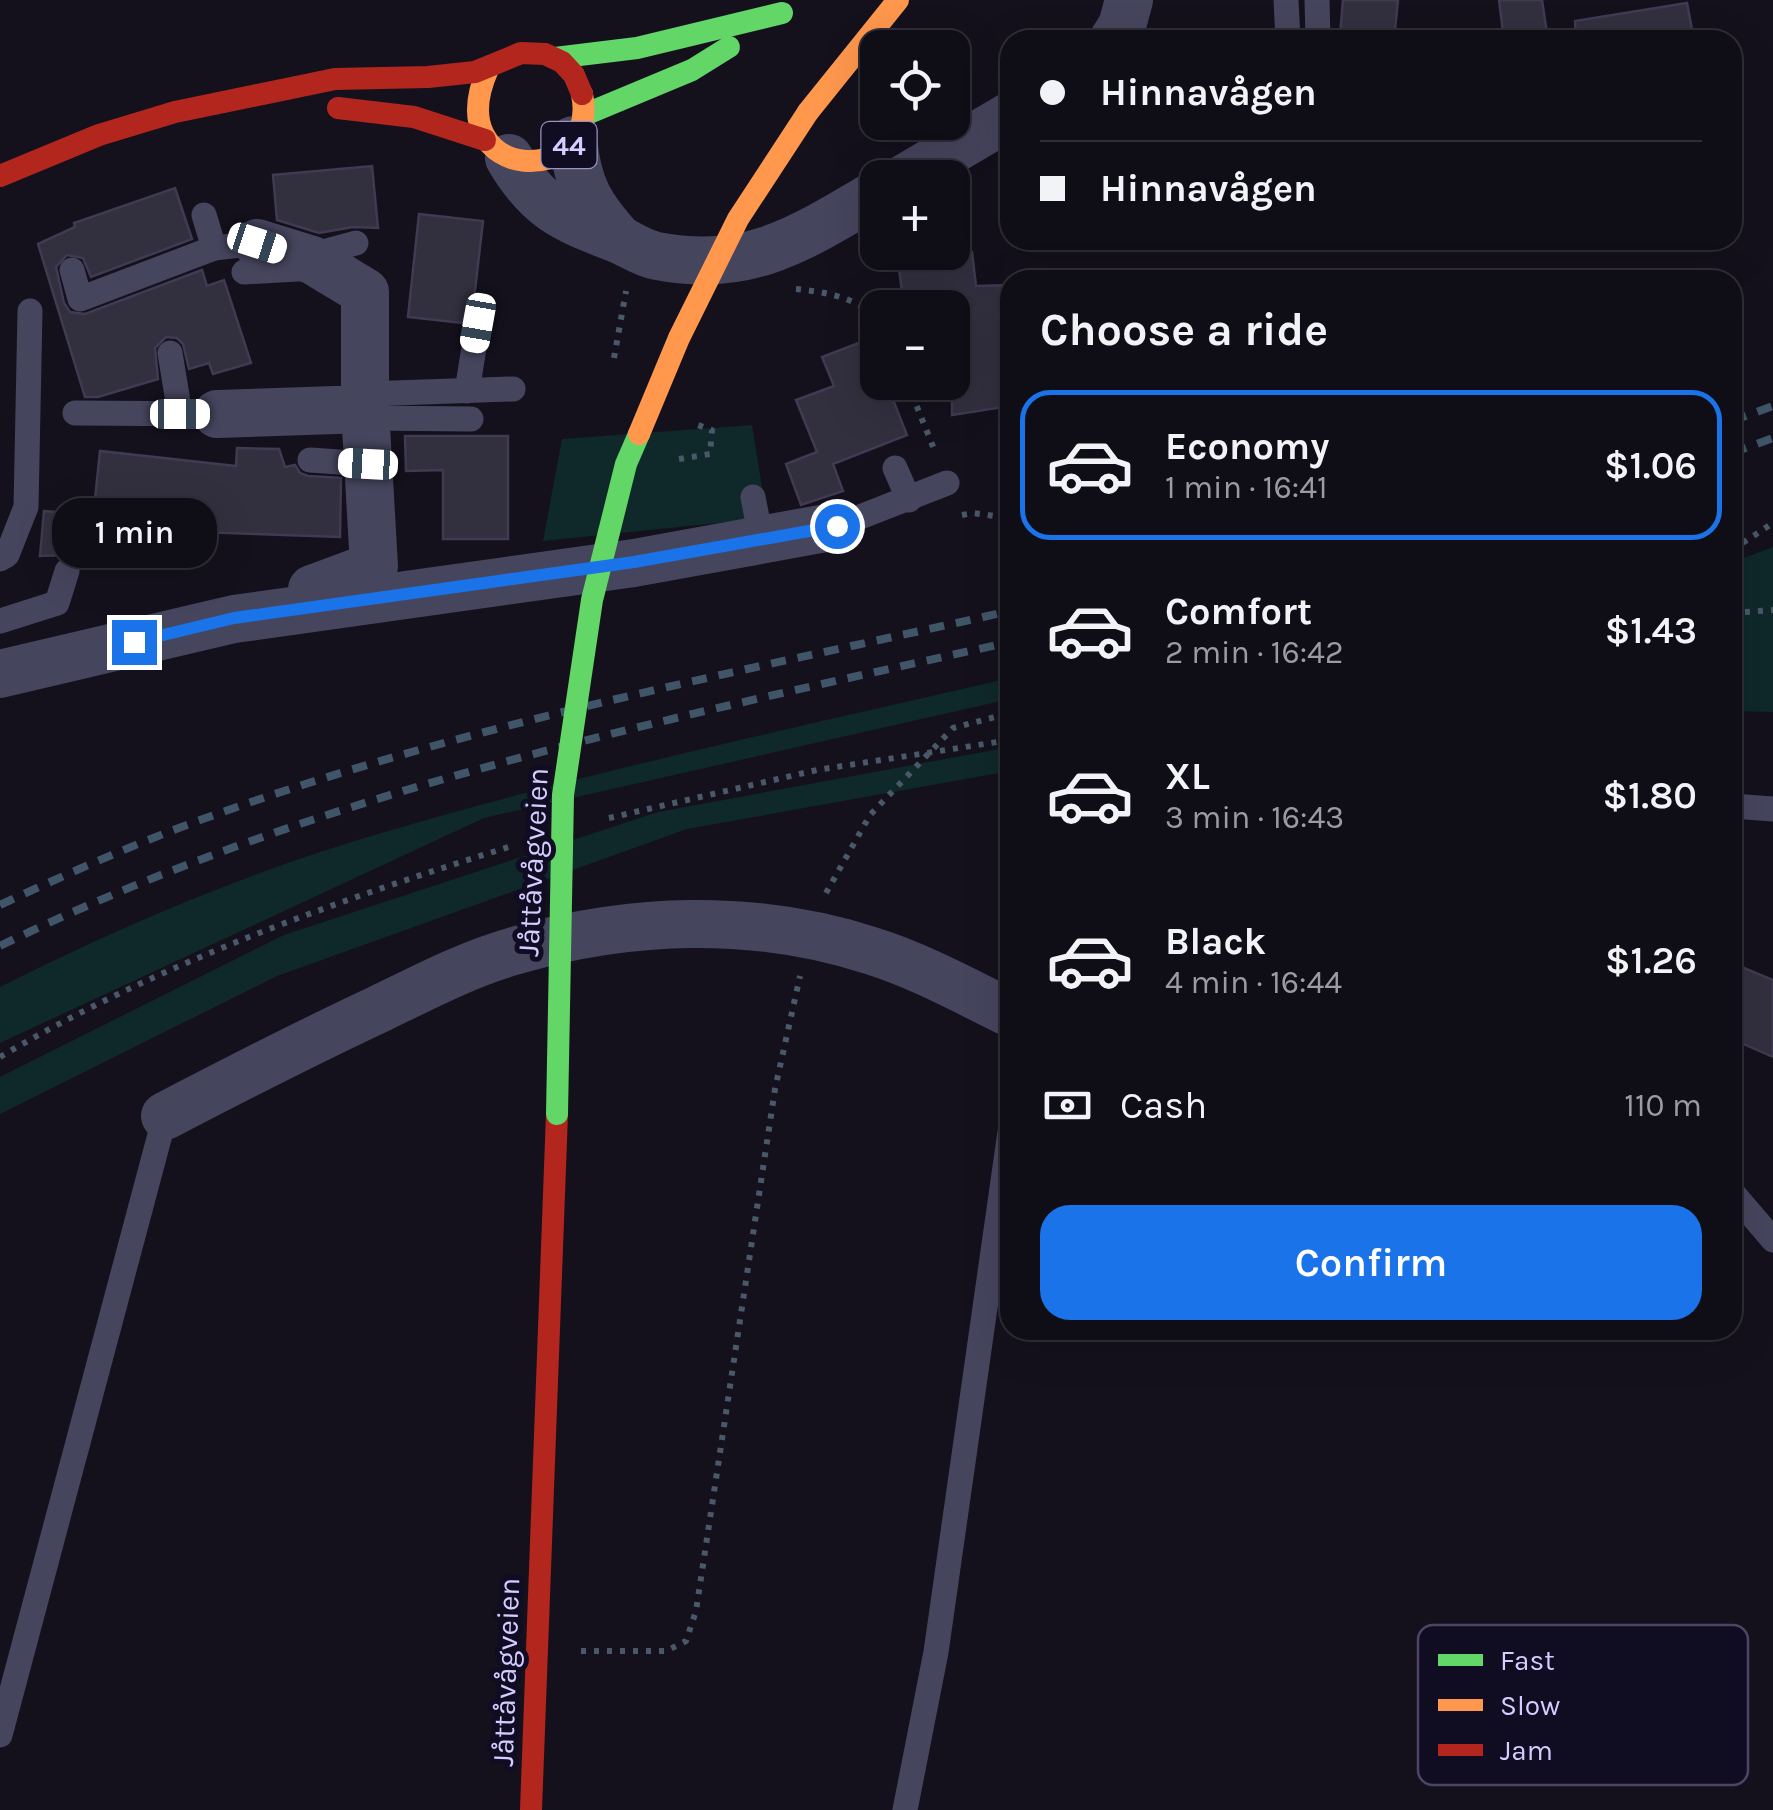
<!DOCTYPE html>
<html lang="en">
<head>
<meta charset="utf-8">
<style>
	body { margin:0; font-family:Karla,sans-serif; background:#1d1b23; color:#f1f3f6; height:100vh; display:flex; flex-direction:column; font-size:38px; white-space:nowrap }
	* { box-sizing:border-box; margin:0 }
	p { font-size:32px; color:#9b9ca1 }
	.icon { flex:none; width:55px; height:55px; fill:none; stroke:currentColor; stroke-width:2; stroke-linecap:round; stroke-linejoin:round }
	.map { position:relative; flex:1; overflow:hidden }
	.side { position:absolute; left:1000px; top:270px; width:742px; height:1070px; display:flex; flex-direction:column; background:#0f0d16; border-radius:30px; box-shadow:0 10px 40px #0002,0 0 0 2px #2f2d35 }
	.side>* { flex:none }
	.banner { position:absolute; left:1000px; top:30px; width:742px; height:220px; border-radius:30px; box-shadow:0 10px 40px #0002,0 0 0 2px #2f2d35; display:grid; align-content:center; height:220px; padding:0 40px; background:#0f0d16 }
	.buttons { position:absolute; left:860px; top:30px; display:grid; gap:20px }
	.buttons a { display:grid; place-items:center; width:110px; height:110px; border-radius:20px; background:#0f0d16; box-shadow:0 10px 40px #0002,0 0 0 2px #2f2d35; font-size:50px }
	.end { position:absolute; width:45px; height:45px; margin:-22px; border:12px solid #1a73e8; background:#fff; box-shadow:0 0 0 5px #fff }
	.from { border-radius:50% }
	.bubble { position:absolute; height:70px; border-radius:30px; background:#0f0d16; box-shadow:0 10px 40px #0002,0 0 0 2px #2f2d35; font-size:32px; font-weight:600; line-height:70px; text-align:center }
	.car { position:absolute; width:30px; height:60px; margin:-30px -15px; border-radius:12px; box-shadow:0 0 8px 2px #0007; background:linear-gradient(#fff 24%,#345 0 40%,#fff 0 76%,#345 0 86%,#fff 0) }
	.banner b { display:flex; align-items:center; gap:35px; height:95px; font-size:38px }
	.banner b+b { border-top:2px solid #2f2d35 }
	.banner i { width:25px; height:25px; background:#f1f3f6 }
	ul { padding:0; list-style:none }
	li { display:flex; align-items:center; gap:30px; height:150px; margin:0 20px 15px; padding:0 20px; border:5px solid transparent; border-radius:30px }
	li div { flex:1 }
	li b { display:block; font-size:38px }
	li em { font-style:normal; font-weight:600 }
	li.current { border-color:#1a73e8 }
	li>.icon { width:90px; height:90px; stroke-width:1.5 }
	h2 { padding:0 40px; font-size:45px; line-height:120px }
	.pay { display:flex; align-items:center; gap:25px; height:110px; padding:0 40px; font-size:38px }
	.pay p { margin-inline-start:auto }
	.cta { display:flex; gap:20px; margin-top:auto; padding:20px 40px }
	.cta a { flex:1; height:115px; border-radius:30px; background:#1a73e8; color:#fff; font-size:40px; font-weight:600; line-height:115px; text-align:center }
	.map>svg:first-child { display:block }
	.green { fill:#0f282a }
	.building { fill:#322f3f; stroke:#403a52; stroke-width:2.5 }
	.lines { fill:none; stroke-linecap:round; stroke-linejoin:round }
	.path { stroke:#495969; stroke-width:6; stroke-dasharray:5 8; stroke-linecap:butt }
	.lane { stroke:#46455e; stroke-width:25 }
	.street { stroke:#46455e; stroke-width:48 }
	.fast { stroke:#63d668; stroke-width:22 }
	.slow { stroke:#ff974d; stroke-width:22 }
	.jam { stroke:#b3261e; stroke-width:22 }
	.rail { stroke:#405567; stroke-width:8; stroke-dasharray:15 12; stroke-linecap:butt }
	.fast-bridge { stroke:#63d668; stroke-width:22 }
	.slow-bridge { stroke:#ff974d; stroke-width:22 }
	.route { stroke:#1a73e8; stroke-width:12 }
	.labels { text-anchor:middle; dominant-baseline:central; stroke-width:10; stroke-linejoin:round; paint-order:stroke }
	.shield { fill:#100c22; stroke:#9993bd; stroke-width:2.5 }
	.shield-label { font-size:28px; font-weight:bold; fill:#d4cdff }
	.street-label { font-size:30px; fill:#d4cdff; stroke:#100c22 }
	.key { fill:#100c22; stroke:#4b4664; stroke-width:2.5 }
	.key-label { font-size:28px; fill:#d4cdff }
</style>
</head>
<body>
<div class="map">
<svg width="1773" height="1810" viewBox="0 0 1773 1810">
	<rect width="100%" height="100%" fill="#14111d"/>
	<!-- green -->
	<g class="green">
		<path d="M752,425L767,518L543,541L562,439Z"/>
		<path d="M1773,547V712L1733,711V562Z"/>
		<path d="M1010,678V699L484,818L0,1043V987C121,926 248,872 378,834C586,772 799,727 1010,678Z"/>
		<path d="M1010,747V771L687,829L277,976L0,1114V1077L284,935L658,812Z"/>
	</g>
	<!-- building -->
	<g class="building">
		<path d="M1343,0H1398L1394,40L1340,35Z"/>
		<path d="M1499,0H1542L1548,40H1504Z"/>
		<path d="M1687,3L1694,40H1576L1575,21Z"/>
		<path d="M372,166L378,228L353,227L319,233L277,220L273,175Z"/>
		<path d="M175,188L192,239L91,277L83,258L67,255L56,267L64,303L70,312L85,314L202,270L207,286L224,280L251,363L213,374L209,363L189,369L183,344L177,338L166,337L155,348L158,379L98,397H85L38,244L75,227L74,223Z"/>
		<path d="M419,214L483,221L473,308L465,314L462,323L408,317Z"/>
		<path d="M897,252H972L976,286L1010,285V406L952,415V302L904,308Z"/>
		<path d="M869,339L878,361V382H886L907,435L833,464L843,491L801,505L786,464L817,452L796,400L834,386L822,357Z"/>
		<path d="M405,436H508V539H443V470L406,471Z"/>
		<path d="M237,448L279,449L285,467L295,465L300,473L308,476L341,478L340,537L170,531V536L92,528L100,451L236,466Z"/>
		<path d="M44,511L81,514L77,559L71,555L40,556Z"/>
		<path d="M1732,963L1773,980V1057L1732,1039Z"/>
	</g>
	<g class="lines">
		<!-- path -->
		<g class="path">
			<path d="M796,289C825,292 855,297 878,318"/>
			<path d="M614,358L626,291"/>
			<path d="M907,382L936,454"/>
			<path d="M679,459L710,454L712,430L692,423"/>
			<path d="M962,515L973,513L1010,518"/>
			<path d="M1732,550L1773,523"/>
			<path d="M1732,613L1773,610"/>
			<path d="M609,818L817,770L1010,740"/>
			<path d="M826,893L870,815L953,728L1010,713"/>
			<path d="M0,1057C161,962 338,900 515,845"/>
			<path d="M581,1651H666L686,1641L696,1611L775,1089L800,976"/>
		</g>
		<!-- lane -->
		<g class="lane">
			<path d="M1286,0L1288,40"/>
			<path d="M1317,0L1318,40"/>
			<path d="M204,215L214,248L257,243"/>
			<path d="M308,256L356,243"/>
			<path d="M72,270L80,299L214,248"/>
			<path d="M244,272L297,269"/>
			<path d="M170,353L180,414"/>
			<path d="M467,391L478,323"/>
			<path d="M365,394L513,389"/>
			<path d="M75,413L217,414"/>
			<path d="M365,418L471,419"/>
			<path d="M310,460L368,464"/>
			<path d="M895,468L909,500"/>
			<path d="M753,497L761,539"/>
			<path d="M837,526L947,483"/>
			<path d="M0,559L7,555L26,507L30,311"/>
			<path d="M0,621L57,603L67,571"/>
			<path d="M1732,806L1773,809"/>
			<path d="M1732,1192L1773,1240"/>
			<path d="M0,1735L165,1116"/>
			<path d="M905,1810L936,1652L1010,1132"/>
		</g>
		<!-- street -->
		<g class="street">
			<path d="M1113,40L1122,26L1129,0"/>
			<path d="M573,140C578,186 589,206 620,240"/>
			<path d="M509,158C538,207 562,218 615,238C629,243 641,253 657,256C749,274 801,238 878,193"/>
			<path d="M905,178L1010,116"/>
			<path d="M217,414L365,409V292L312,260L257,243"/>
			<path d="M312,589L374,566L365,409"/>
			<path d="M0,674L234,619L634,563L837,526"/>
			<path d="M165,1116C236,1079 308,1042 381,1008C424,987 468,964 514,951C630,917 755,913 872,951C920,966 965,991 1010,1013"/>
		</g>
		<!-- fast -->
		<g class="fast">
			<path d="M555,58L637,48L782,13"/>
			<path d="M584,115L692,70L729,47"/>
		</g>
		<!-- slow -->
		<g class="slow">
			<path d="M488,69C437,184 601,190 582,94"/>
			<path d="M808,112L898,0"/>
		</g>
		<!-- jam -->
		<g class="jam">
			<path d="M338,108L414,117L485,140"/>
			<path d="M0,176L99,135L175,112L335,79L428,77L475,72L521,53L545,54L562,62L574,75L582,94"/>
			<path d="M531,1810L557,1114"/>
		</g>
		<!-- rail -->
		<g class="rail">
			<path d="M1732,421L1773,406"/>
			<path d="M1732,453L1773,438"/>
			<path d="M0,905C71,872 143,840 217,814C474,722 744,671 1010,611"/>
			<path d="M0,946C319,790 666,719 1010,642"/>
		</g>
		<!-- fast-bridge -->
		<path class="fast-bridge" d="M557,1114L563,795L592,600L626,464L639,434"/>
		<!-- slow-bridge -->
		<path class="slow-bridge" d="M639,434L679,338L738,219L808,112"/>
	</g>
	<g class="lines">
		<!-- route -->
		<path class="route" d="M134,642L234,618L634,562L837,526"/>
	</g>
	<g class="labels">
		<!-- shield labels -->
		<rect class="shield" x="541.5" y="122" width="55" height="46" rx="8"/>
		<g class="shield-label">
			<text x="569" y="145">44</text>
		</g>
		<!-- street labels -->
		<g class="street-label">
			<text transform="translate(533 862) rotate(-87)">Jåttåvågveien</text>
			<text transform="translate(506 1672) rotate(-88)">Jåttåvågveien</text>
		</g>
	</g>
	<!-- legend -->
	<rect x="1418" y="1625" width="330" height="160" rx="15" class="key"/>
	<rect x="1438" y="1654" width="45" height="12" fill="#63d668"/>
	<rect x="1438" y="1699" width="45" height="12" fill="#ff974d"/>
	<rect x="1438" y="1744" width="45" height="12" fill="#b3261e"/>
	<g class="key-label">
		<text x="1500" y="1670">Fast</text>
		<text x="1500" y="1715">Slow</text>
		<text x="1500" y="1760">Jam</text>
	</g>
</svg>
<div class="buttons">
<a><svg class="icon" aria-label="locate" viewBox="0 0 24 24"><circle cx="12" cy="12" r="6"/><path d="M12 2v4M12 18v4M2 12h4M18 12h4"/></svg></a>
<a>+</a>
<a>−</a>
</div>
<i class="end from" style="left:837px;top:526px"></i>
<i class="end" style="left:134px;top:642px"></i>
<div class="bubble" style="left:52px;top:498px;width:165px">1 min</div>
<i class="car" style="left:257px;top:243px;rotate:108deg"></i>
<i class="car" style="left:478px;top:323px;rotate:190deg"></i>
<i class="car" style="left:180px;top:414px;rotate:90deg"></i>
<i class="car" style="left:368px;top:464px;rotate:273deg"></i>
<div class="banner">
<b><i class="from"></i>Hinnavågen</b>
<b><i></i>Hinnavågen</b>
</div>
<section class="side">
<h2>Choose a ride</h2>
<ul>
<li class="current"><svg class="icon" aria-label="car" viewBox="0 0 24 24"><path d="M5 17H2v-5l4-1 3-4h7l3 4 3 1v5h-3M9 17h6M6 11h13"/><circle cx="7" cy="17" r="2"/><circle cx="17" cy="17" r="2"/></svg><div><b>Economy</b><p>1 min · 16:41</p></div><em>$1.06</em></li>
<li><svg class="icon" aria-label="car" viewBox="0 0 24 24"><path d="M5 17H2v-5l4-1 3-4h7l3 4 3 1v5h-3M9 17h6M6 11h13"/><circle cx="7" cy="17" r="2"/><circle cx="17" cy="17" r="2"/></svg><div><b>Comfort</b><p>2 min · 16:42</p></div><em>$1.43</em></li>
<li><svg class="icon" aria-label="car" viewBox="0 0 24 24"><path d="M5 17H2v-5l4-1 3-4h7l3 4 3 1v5h-3M9 17h6M6 11h13"/><circle cx="7" cy="17" r="2"/><circle cx="17" cy="17" r="2"/></svg><div><b>XL</b><p>3 min · 16:43</p></div><em>$1.80</em></li>
<li><svg class="icon" aria-label="car" viewBox="0 0 24 24"><path d="M5 17H2v-5l4-1 3-4h7l3 4 3 1v5h-3M9 17h6M6 11h13"/><circle cx="7" cy="17" r="2"/><circle cx="17" cy="17" r="2"/></svg><div><b>Black</b><p>4 min · 16:44</p></div><em>$1.26</em></li>
</ul>
<div class="pay"><svg class="icon" aria-label="cash" viewBox="0 0 24 24"><path d="M3 7h18v10H3z"/><circle cx="12" cy="12" r="2"/></svg>Cash<p>110 m</p></div>
<div class="cta"><a>Confirm</a></div>
</section>
</div>
</body>
</html>
